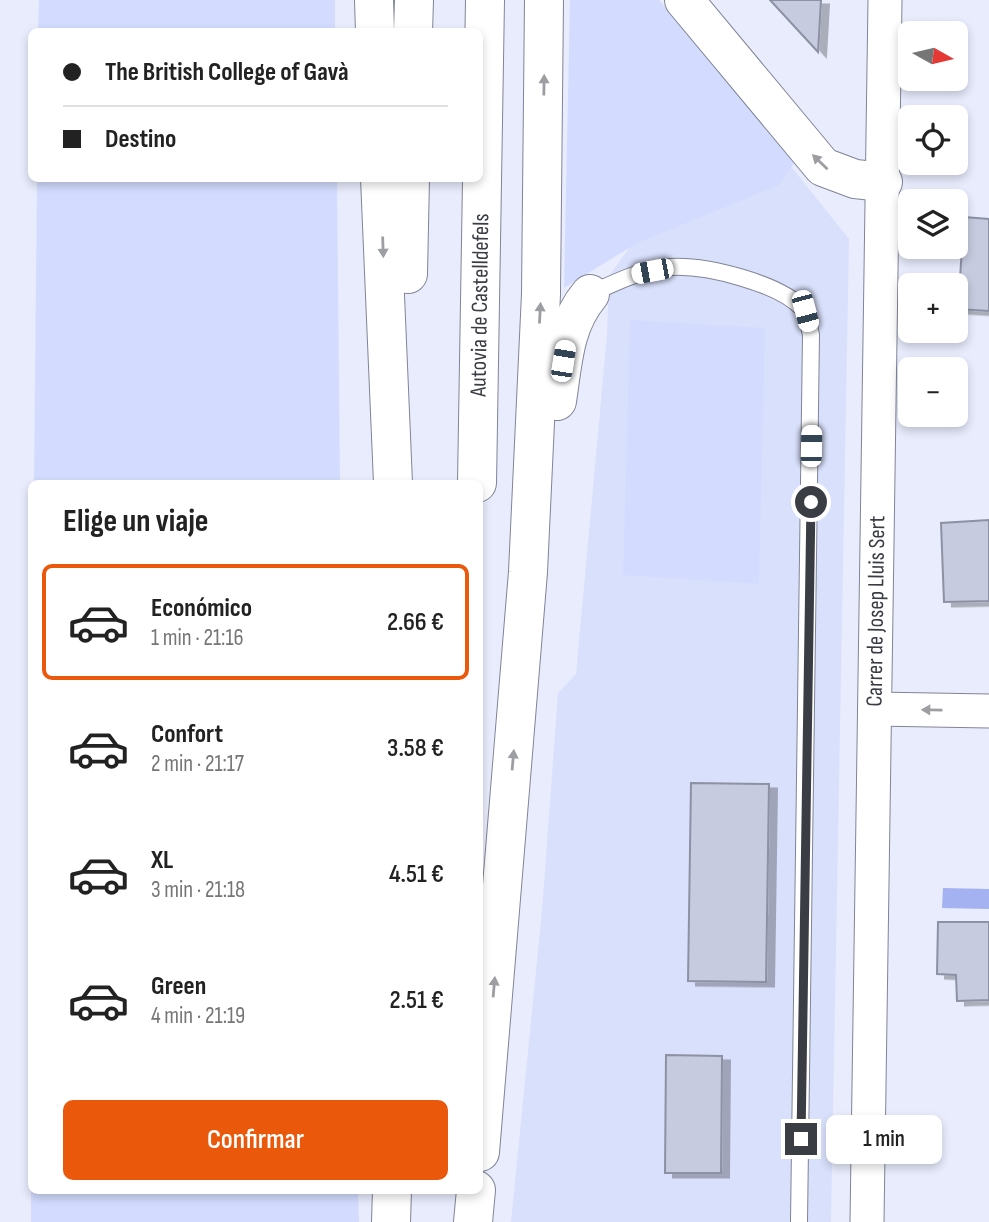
<!DOCTYPE html>
<html lang="es">
<head>
<meta charset="utf-8">
<style>
	body { margin:0; font-family:"Sofia Sans Condensed",sans-serif; background:#f6f6f6; color:#222; height:100vh; display:flex; flex-direction:column; font-size:26px; white-space:nowrap }
	* { box-sizing:border-box; margin:0 }
	p { font-size:23px; color:#767676 }
	.icon { flex:none; width:38px; height:38px; fill:none; stroke:currentColor; stroke-width:2; stroke-linecap:round; stroke-linejoin:round }
	.map { position:relative; flex:1; overflow:hidden }
	.drawer { position:absolute; left:28px; top:480px; width:455px; height:714px; display:flex; flex-direction:column; background:#fff; border-radius:10px; box-shadow:0 4px 10px #0003 }
	.drawer>* { flex:none }
	.top-card { position:absolute; left:28px; top:28px; width:455px; height:154px; border-radius:10px; box-shadow:0 4px 10px #0003; display:grid; align-content:center; height:154px; padding:0 35px; background:#fff }
	.needle { width:46px; rotate:98deg }
	.buttons { position:absolute; left:898px; top:21px; display:grid; gap:14px }
	.buttons a { display:grid; place-items:center; width:70px; height:70px; border-radius:10px; background:#fff; box-shadow:0 4px 10px #0003; font-size:35px }
	.end { position:absolute; width:32px; height:32px; margin:-16px; border:9px solid #3b3d45; background:#fff; box-shadow:0 0 0 4px #fff }
	.from { border-radius:50% }
	.bubble { position:absolute; height:49px; border-radius:10px; background:#fff; box-shadow:0 4px 10px #0003; font-size:23px; font-weight:600; line-height:49px; text-align:center }
	.car { position:absolute; width:21px; height:42px; margin:-21px -10px; border-radius:9px; box-shadow:0 0 5px 2px #0007; background:linear-gradient(#fff 24%,#345 0 40%,#fff 0 76%,#345 0 86%,#fff 0) }
	.top-card b { display:flex; align-items:center; gap:24px; height:66px; font-size:26px }
	.top-card b+b { border-top:2px solid #e0e0e0 }
	.top-card i { width:18px; height:18px; background:#222 }
	ul { padding:0; list-style:none }
	li { display:flex; align-items:center; gap:21px; height:116px; margin:0 14px 10px; padding:0 21px; border:4px solid transparent; border-radius:10px }
	li div { flex:1 }
	li b { display:block; font-size:26px }
	li em { font-style:normal; font-weight:600 }
	li.active { border-color:#ea580c }
	li>.icon { width:63px; height:63px; stroke-width:1.5 }
	h2 { padding:0 35px; font-size:32px; line-height:84px }
	.cta { display:flex; gap:14px; margin-top:auto; padding:14px 35px }
	.cta a { flex:1; height:80px; border-radius:10px; background:#ea580c; color:#fff; font-size:28px; font-weight:600; line-height:80px; text-align:center }
	.map>svg:first-child { display:block }
	.built { fill:#d9e0fb }
	.green { fill:#d3dcfe }
	.water { fill:#a4b2f2 }
	.building { fill:#c6cbdf; stroke:#8d91a4; stroke-width:2; filter:url(#shadow) }
	.lines { fill:none; stroke-linecap:round; stroke-linejoin:round }
	.lane-casing { stroke:#808497; stroke-width:18 }
	.street-casing { stroke:#808497; stroke-width:35 }
	.highway-casing { stroke:#808497; stroke-width:40 }
	.lane { stroke:#fff; stroke-width:16 }
	.street { stroke:#fff; stroke-width:33 }
	.highway { stroke:#fff; stroke-width:38 }
	.oneway { fill:#9d9ea2 }
	.route { stroke:#3b3d45; stroke-width:9 }
	.labels { text-anchor:middle; dominant-baseline:central; stroke-width:7; stroke-linejoin:round; paint-order:stroke }
	.street-label { font-size:23px; fill:#3b3d45; stroke:#f9fafe }
</style>
</head>
<body>
<div class="map">
<svg width="989" height="1222" viewBox="0 0 989 1222">
	<defs>
		<filter id="shadow"><feDropShadow dx="8" dy="4.5" stdDeviation="0" flood-color="#0004"/></filter>
	</defs>
	<rect width="100%" height="100%" fill="#e8ecfd"/>
	<!-- built -->
	<path class="built" d="M742,105L849,239L831,1222H511L542,911L558,693L576,674L607,335L609,276L719,123Z"/>
	<!-- green -->
	<g class="green">
		<path d="M39,0H335V31H38Z"/>
		<path d="M570,0H659L794,163L779,185L637,243L564,288Z"/>
		<path d="M37,179H337L340,483H34Z"/>
		<path d="M630,320L765,328L759,584L623,575Z"/>
		<path d="M31,937L32,1190H358L359,1222H31Z"/>
	</g>
	<!-- water -->
	<path class="water" d="M943,888L989,889V909L942,908Z"/>
	<!-- building -->
	<g class="building">
		<path d="M770,0H821L818,52Z"/>
		<path d="M964,217L989,219V311L958,309Z"/>
		<path d="M989,520V601L944,602L941,523Z"/>
		<path d="M691,783L769,784L766,982L688,981Z"/>
		<path d="M938,922H989V1000L957,1001L956,975L937,974Z"/>
		<path d="M666,1055L722,1056L721,1173H665Z"/>
	</g>
	<g class="lines">
		<defs>
			<path id="lane" d="M590,294C616,282 642,269 671,267C706,265 779,283 803,309C808,315 809,327 811,335L799,1222"/>
			<g id="street">
				<path d="M875,709L989,711"/>
				<path id="s1" d="M867,1222L885,0"/>
			</g>
			<g id="highway">
				<path d="M374,0L375,32"/>
				<path d="M684,0L823,167L855,179L883,182"/>
				<path d="M413,32L414,0"/>
				<path d="M380,178L393,483"/>
				<path d="M408,274L410,178"/>
				<path d="M557,401C563,362 564,325 590,294"/>
				<path id="s2" d="M477,483L485,0"/>
				<path d="M480,1152L528,572L541,294L544,0"/>
				<path d="M391,1222L392,1190"/>
				<path d="M473,1222L476,1190"/>
			</g>
		</defs>
		<!-- lane casing -->
		<use href="#lane" class="lane-casing"/>
		<!-- street casing -->
		<use href="#street" class="street-casing"/>
		<!-- highway casing -->
		<use href="#highway" class="highway-casing"/>
		<!-- lane -->
		<use href="#lane" class="lane"/>
		<!-- street -->
		<use href="#street" class="street"/>
		<!-- highway -->
		<use href="#highway" class="highway"/>
	</g>
	<!-- one-way arrows -->
	<defs><path id="oneway-solid" d="M-6-.8H1V-3.2L6.5 0L1 3.2V.8H-6Z" transform="scale(1.75)"/></defs>
	<g class="oneway">
		<use href="#oneway-solid" transform="translate(544 85) rotate(-89)"/>
		<use href="#oneway-solid" transform="translate(820 162) rotate(-136)"/>
		<use href="#oneway-solid" transform="translate(383 247) rotate(88)"/>
		<use href="#oneway-solid" transform="translate(540 313) rotate(-87)"/>
		<use href="#oneway-solid" transform="translate(932 710) rotate(-179)"/>
		<use href="#oneway-solid" transform="translate(513 760) rotate(-85)"/>
		<use href="#oneway-solid" transform="translate(494 987) rotate(-85)"/>
	</g>
	<g class="lines">
		<!-- route -->
		<path class="route" d="M801,1139L811,502"/>
	</g>
	<g class="labels">
		<!-- street labels -->
		<g class="street-label">
			<text stroke="none"><textPath href="#s2" startOffset="178">Autovia de Castelldefels</textPath></text>
			<text stroke="none"><textPath href="#s1" startOffset="611">Carrer de Josep Lluis Sert</textPath></text>
		</g>
	</g>
</svg>
<div class="buttons">
<a><svg class="needle" viewBox="-14 -14 28 28"><path d="M0-13l5 13h-10z" fill="#e53935"/><path d="M0 13l5-13h-10z" fill="#767676"/></svg></a>
<a><svg class="icon" aria-label="locate" viewBox="0 0 24 24"><circle cx="12" cy="12" r="6"/><path d="M12 2v4M12 18v4M2 12h4M18 12h4"/></svg></a>
<a><svg class="icon" aria-label="layers" viewBox="0 0 24 24"><path d="M12 4l9 5-9 5-9-5zM3 14l9 5 9-5"/></svg></a>
<a>+</a>
<a>−</a>
</div>
<i class="end from" style="left:811px;top:502px"></i>
<i class="end" style="left:801px;top:1139px"></i>
<div class="bubble" style="left:826px;top:1115px;width:116px">1 min</div>
<i class="car" style="left:652px;top:271px;rotate:259deg"></i>
<i class="car" style="left:805px;top:311px;rotate:165deg"></i>
<i class="car" style="left:563px;top:361px;rotate:9deg"></i>
<i class="car" style="left:811px;top:446px;rotate:1deg"></i>
<div class="top-card">
<b><i class="from"></i>The British College of Gavà</b>
<b><i></i>Destino</b>
</div>
<section class="drawer">
<h2>Elige un viaje</h2>
<ul>
<li class="active"><svg class="icon" aria-label="car" viewBox="0 0 24 24"><path d="M5 17H2v-5l4-1 3-4h7l3 4 3 1v5h-3M9 17h6M6 11h13"/><circle cx="7" cy="17" r="2"/><circle cx="17" cy="17" r="2"/></svg><div><b>Económico</b><p>1 min · 21:16</p></div><em>2.66 €</em></li>
<li><svg class="icon" aria-label="car" viewBox="0 0 24 24"><path d="M5 17H2v-5l4-1 3-4h7l3 4 3 1v5h-3M9 17h6M6 11h13"/><circle cx="7" cy="17" r="2"/><circle cx="17" cy="17" r="2"/></svg><div><b>Confort</b><p>2 min · 21:17</p></div><em>3.58 €</em></li>
<li><svg class="icon" aria-label="car" viewBox="0 0 24 24"><path d="M5 17H2v-5l4-1 3-4h7l3 4 3 1v5h-3M9 17h6M6 11h13"/><circle cx="7" cy="17" r="2"/><circle cx="17" cy="17" r="2"/></svg><div><b>XL</b><p>3 min · 21:18</p></div><em>4.51 €</em></li>
<li><svg class="icon" aria-label="car" viewBox="0 0 24 24"><path d="M5 17H2v-5l4-1 3-4h7l3 4 3 1v5h-3M9 17h6M6 11h13"/><circle cx="7" cy="17" r="2"/><circle cx="17" cy="17" r="2"/></svg><div><b>Green</b><p>4 min · 21:19</p></div><em>2.51 €</em></li>
</ul>
<div class="cta"><a>Confirmar</a></div>
</section>
</div>
</body>
</html>
